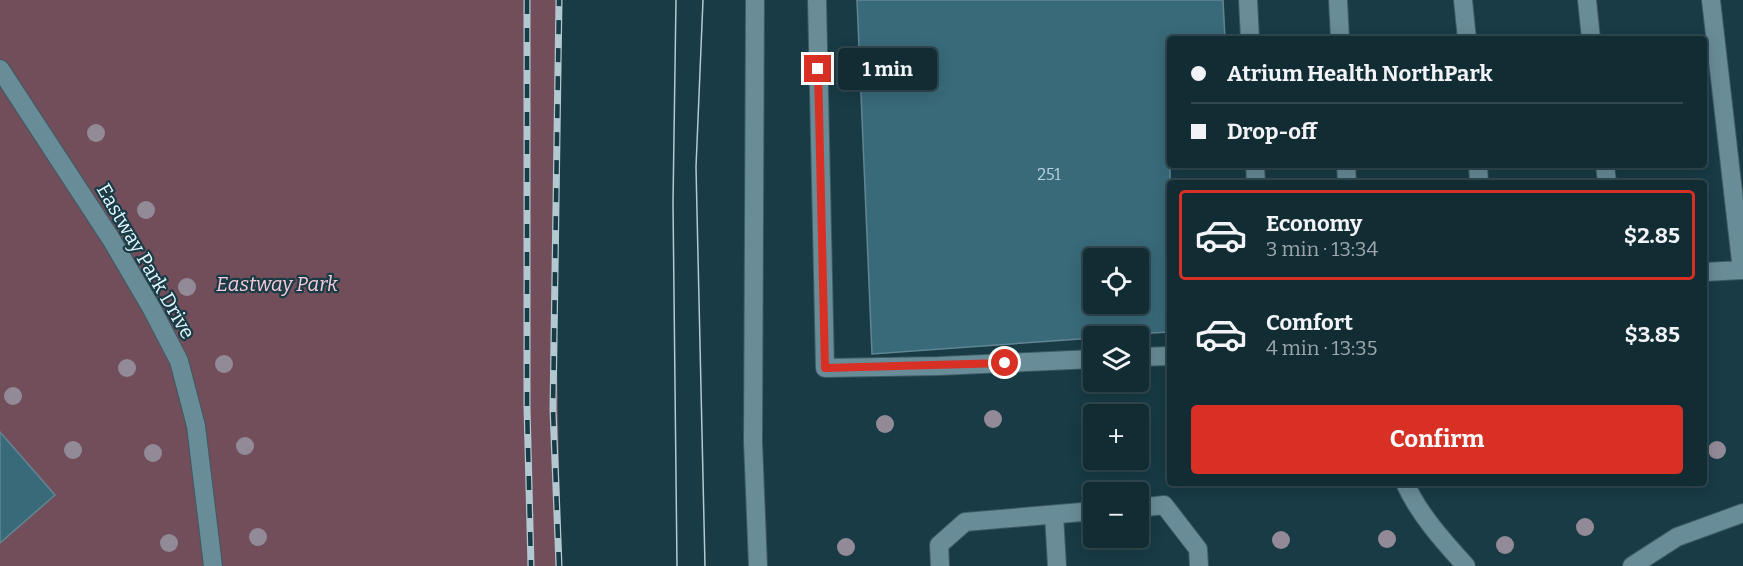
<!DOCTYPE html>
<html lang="en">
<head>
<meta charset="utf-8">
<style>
	body { margin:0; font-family:Bitter,serif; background:#1f3840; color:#f1f3f6; height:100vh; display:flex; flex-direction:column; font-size:22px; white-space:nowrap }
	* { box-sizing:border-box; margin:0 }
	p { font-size:20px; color:#9ca7ac }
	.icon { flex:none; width:33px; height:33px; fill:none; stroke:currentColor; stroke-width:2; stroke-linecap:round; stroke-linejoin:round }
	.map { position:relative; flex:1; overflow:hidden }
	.panel { position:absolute; left:1167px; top:180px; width:540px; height:306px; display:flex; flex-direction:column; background:#122c34; border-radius:6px; box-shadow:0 3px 15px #0003,0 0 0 2px #31484f }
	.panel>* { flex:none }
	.banner { position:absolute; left:1167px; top:36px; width:540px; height:132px; border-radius:6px; box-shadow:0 3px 15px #0003,0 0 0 2px #31484f; display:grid; align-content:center; height:132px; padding:0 24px; background:#122c34 }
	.buttons { position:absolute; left:1083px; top:248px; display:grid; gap:12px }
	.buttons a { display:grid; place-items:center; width:66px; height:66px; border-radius:6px; background:#122c34; box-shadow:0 3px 15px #0003,0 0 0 2px #31484f; font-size:30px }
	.end { position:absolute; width:27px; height:27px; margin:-14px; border:8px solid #d93025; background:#fff; box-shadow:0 0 0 3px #fff }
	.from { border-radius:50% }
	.bubble { position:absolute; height:42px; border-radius:6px; background:#122c34; box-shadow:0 3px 15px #0003,0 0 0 2px #31484f; font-size:20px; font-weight:700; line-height:42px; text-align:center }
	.banner b { display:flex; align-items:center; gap:21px; height:57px; font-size:22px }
	.banner b+b { border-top:2px solid #31484f }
	.banner i { width:15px; height:15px; background:#f1f3f6 }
	ul { padding:10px 0 0; list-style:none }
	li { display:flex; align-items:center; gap:18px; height:90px; margin:0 12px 9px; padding:0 12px; border:3px solid transparent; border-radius:6px }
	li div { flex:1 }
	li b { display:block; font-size:22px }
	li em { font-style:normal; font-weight:700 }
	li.current { border-color:#d93025 }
	li>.icon { width:54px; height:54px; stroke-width:1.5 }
	.cta { display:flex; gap:12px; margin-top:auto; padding:12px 24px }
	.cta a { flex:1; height:69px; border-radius:6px; background:#d93025; color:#fff; font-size:24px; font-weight:700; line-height:69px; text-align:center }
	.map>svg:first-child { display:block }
	.green { fill:#724e5b }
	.building { fill:#396a7a; stroke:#618592; stroke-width:1.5; fill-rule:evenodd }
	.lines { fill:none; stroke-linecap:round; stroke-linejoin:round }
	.lane-casing { stroke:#3c5a63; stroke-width:20 }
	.street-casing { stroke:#3c5a63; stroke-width:20 }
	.lane { stroke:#688c98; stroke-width:18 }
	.street { stroke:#688c98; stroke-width:18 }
	.tram { stroke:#b2c9d1; stroke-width:1.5 }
	.rail-casing { stroke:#b2c9d1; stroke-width:7 }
	.rail { stroke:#183b46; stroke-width:4.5; stroke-dasharray:14; stroke-linecap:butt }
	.tree { fill:#938a97 }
	.route { stroke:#d93025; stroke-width:8 }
	.labels { text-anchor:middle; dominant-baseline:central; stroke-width:4.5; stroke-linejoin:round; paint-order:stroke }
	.number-label { font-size:16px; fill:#bad4de }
	.street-label { font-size:20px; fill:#e5f8ff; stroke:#183b46 }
	.park-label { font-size:20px; font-style:italic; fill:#f7cbda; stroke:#183b46 }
</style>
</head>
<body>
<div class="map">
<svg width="1743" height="566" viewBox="0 0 1743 566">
	<rect width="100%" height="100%" fill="#183b46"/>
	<!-- green -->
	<path class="green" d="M0,0H558L554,207L561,566H0Z"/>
	<!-- building -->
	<g class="building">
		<path d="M857,0H1223L1225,39H1170V332L1094,336V338L872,354ZM1094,258H1138V303H1094Z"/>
		<path d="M0,432L55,495L0,543Z"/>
	</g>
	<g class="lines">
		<defs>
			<g id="lane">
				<path d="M755,0L753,442L758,566"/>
				<path d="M817,0L825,368L939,366L1094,359"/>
				<path d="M1248,0L1250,39"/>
				<path d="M1338,0L1340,39"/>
				<path d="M1463,0L1467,39"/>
				<path d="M1587,0L1591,39"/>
				<path d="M1255,165L1256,183"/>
				<path d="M1346,165L1347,183"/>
				<path d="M1478,165L1479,183"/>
				<path d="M1605,165L1607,183"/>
				<path d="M1704,272L1742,270L1711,0"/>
				<path d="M1138,357L1170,356"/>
				<path d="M1405,483C1418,513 1444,542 1466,566"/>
				<path d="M1138,508L1164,505L1198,549L1199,566"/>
				<path d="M1054,515L1057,566"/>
				<path d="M940,566L939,545L965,522L1094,511"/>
			</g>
			<g id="street">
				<path d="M0,69L111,239L152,309L179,361L196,426L213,566"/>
				<path d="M1632,566L1677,537L1743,513"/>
			</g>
		</defs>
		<!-- lane casing -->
		<use href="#lane" class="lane-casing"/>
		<!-- street casing -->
		<use href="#street" class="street-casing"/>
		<!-- lane -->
		<use href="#lane" class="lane"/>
		<!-- street -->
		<use href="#street" class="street"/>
		<!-- tram -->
		<g class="tram">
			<path d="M676,0L673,203L677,566"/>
			<path d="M703,0L696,167L705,566"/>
		</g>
		<defs>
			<g id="rail">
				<path d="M527,0V407L531,566"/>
				<path d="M559,566L553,409L559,0"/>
			</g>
		</defs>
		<!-- rail casing -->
		<use href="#rail" class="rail-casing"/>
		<!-- rail -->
		<use href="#rail" class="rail"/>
	</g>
	<!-- trees -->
	<g class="tree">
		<circle cx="96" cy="133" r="9"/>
		<circle cx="146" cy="210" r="9"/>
		<circle cx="187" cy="287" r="9"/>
		<circle cx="224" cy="364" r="9"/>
		<circle cx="127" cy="368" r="9"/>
		<circle cx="13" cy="396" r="9"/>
		<circle cx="993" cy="419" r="9"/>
		<circle cx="885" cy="424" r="9"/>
		<circle cx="245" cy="446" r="9"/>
		<circle cx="73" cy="450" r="9"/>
		<circle cx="1717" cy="450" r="9"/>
		<circle cx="153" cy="453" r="9"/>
		<circle cx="1585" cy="527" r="9"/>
		<circle cx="258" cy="537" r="9"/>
		<circle cx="1387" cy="539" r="9"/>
		<circle cx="1281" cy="540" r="9"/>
		<circle cx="169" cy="543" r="9"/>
		<circle cx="1505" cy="545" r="9"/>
		<circle cx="846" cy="547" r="9"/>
	</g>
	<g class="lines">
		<!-- route -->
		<path class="route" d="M818,69L825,368L1005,363"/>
	</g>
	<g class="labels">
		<!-- number labels -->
		<g class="number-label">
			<text x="1049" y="174">251</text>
		</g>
		<!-- street labels -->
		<g class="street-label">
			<text transform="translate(146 261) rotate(60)">Eastway Park Drive</text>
		</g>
		<!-- park labels -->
		<g class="park-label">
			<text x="277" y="284">Eastway Park</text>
		</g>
	</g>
</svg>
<div class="buttons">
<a><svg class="icon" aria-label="locate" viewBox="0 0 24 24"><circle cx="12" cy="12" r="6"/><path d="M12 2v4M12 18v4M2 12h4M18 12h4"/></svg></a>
<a><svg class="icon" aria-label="layers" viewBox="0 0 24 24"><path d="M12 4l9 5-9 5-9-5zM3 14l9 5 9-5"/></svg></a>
<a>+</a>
<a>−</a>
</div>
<i class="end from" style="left:1005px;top:363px"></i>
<i class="end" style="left:818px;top:69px"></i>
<div class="bubble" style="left:838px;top:48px;width:99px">1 min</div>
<div class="banner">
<b><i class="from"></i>Atrium Health NorthPark</b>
<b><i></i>Drop-off</b>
</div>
<section class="panel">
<ul>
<li class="current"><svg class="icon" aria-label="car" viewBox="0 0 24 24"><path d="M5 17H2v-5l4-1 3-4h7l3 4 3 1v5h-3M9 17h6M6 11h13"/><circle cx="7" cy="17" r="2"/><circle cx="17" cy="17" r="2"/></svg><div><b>Economy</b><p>3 min · 13:34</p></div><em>$2.85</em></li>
<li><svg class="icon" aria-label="car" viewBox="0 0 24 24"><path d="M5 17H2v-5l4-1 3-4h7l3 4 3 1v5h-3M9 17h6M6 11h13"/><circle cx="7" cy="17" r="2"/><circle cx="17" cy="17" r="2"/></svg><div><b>Comfort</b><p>4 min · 13:35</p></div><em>$3.85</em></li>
</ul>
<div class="cta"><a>Confirm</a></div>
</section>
</div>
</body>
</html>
